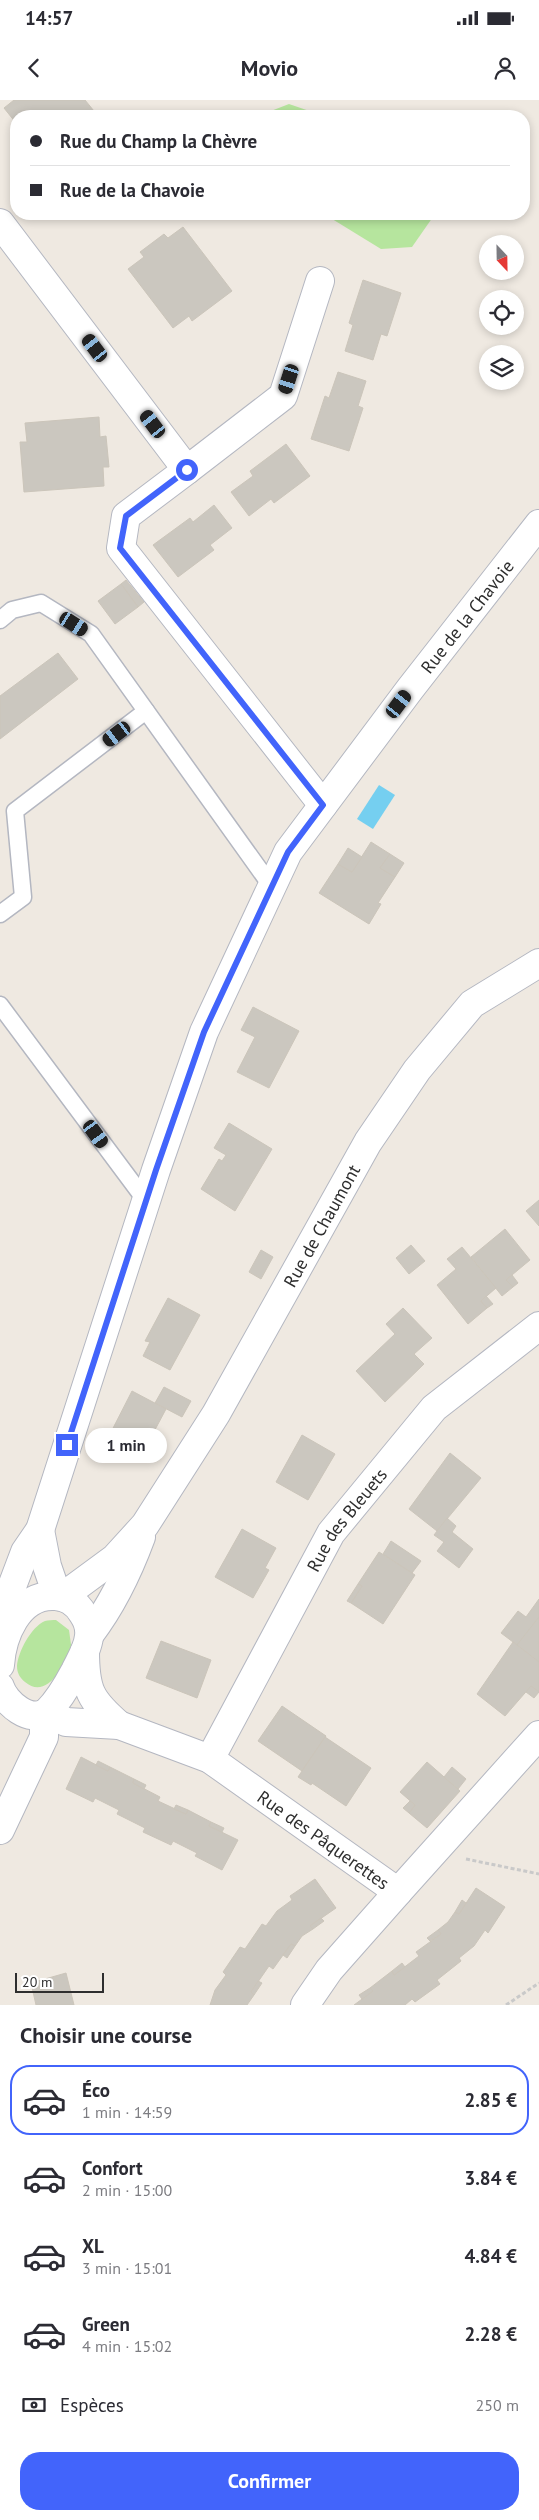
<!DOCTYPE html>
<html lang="fr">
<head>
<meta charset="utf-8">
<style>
	body { margin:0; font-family:"PT Sans",sans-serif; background:#f2f2f3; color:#2b2b33; height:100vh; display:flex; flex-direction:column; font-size:19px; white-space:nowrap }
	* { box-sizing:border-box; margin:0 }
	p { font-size:16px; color:#7c7c81 }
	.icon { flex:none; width:28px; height:28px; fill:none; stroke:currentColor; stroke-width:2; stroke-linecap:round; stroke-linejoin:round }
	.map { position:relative; height:1905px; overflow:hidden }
	.panel { display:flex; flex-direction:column; background:#fff; flex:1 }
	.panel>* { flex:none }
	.hud { position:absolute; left:10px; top:10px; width:520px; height:110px; border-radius:20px; box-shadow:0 2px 8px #0003; display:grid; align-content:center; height:110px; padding:0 20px; background:#fff }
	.needle { width:32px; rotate:158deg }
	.controls { position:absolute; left:479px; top:135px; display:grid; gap:10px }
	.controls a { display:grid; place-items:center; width:45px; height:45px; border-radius:50%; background:#fff; box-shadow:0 2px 8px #0003; font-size:25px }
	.scale { position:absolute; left:15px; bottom:12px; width:89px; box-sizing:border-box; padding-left:5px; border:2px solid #2e2e2e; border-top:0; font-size:14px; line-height:18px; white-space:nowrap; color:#2e2e2e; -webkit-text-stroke:4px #fff; paint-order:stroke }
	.end { position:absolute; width:22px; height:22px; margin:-11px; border:6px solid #4264fb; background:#fff; box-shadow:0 0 0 2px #fff }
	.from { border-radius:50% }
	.bubble { position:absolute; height:35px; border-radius:18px; background:#fff; box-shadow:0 2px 8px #0003; font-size:16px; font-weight:600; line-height:35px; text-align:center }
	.car { position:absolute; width:15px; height:30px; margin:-15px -8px; border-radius:6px; box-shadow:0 0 4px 1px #0007; background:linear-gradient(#222 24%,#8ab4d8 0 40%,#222 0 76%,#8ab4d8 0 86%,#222 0) }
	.hud b { display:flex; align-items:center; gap:18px; height:48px; font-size:19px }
	.hud b+b { border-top:1px solid #e1e1e2 }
	.hud i { width:12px; height:12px; background:#2b2b33 }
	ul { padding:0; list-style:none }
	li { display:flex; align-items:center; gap:15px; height:70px; margin:0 10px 8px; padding:0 10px; border:2px solid transparent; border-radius:20px }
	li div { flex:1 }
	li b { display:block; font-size:19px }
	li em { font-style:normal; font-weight:600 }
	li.active { border-color:#4264fb }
	li>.icon { width:45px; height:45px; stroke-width:1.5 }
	h2 { padding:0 20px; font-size:22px; line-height:60px }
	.pay { display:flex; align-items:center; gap:12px; height:55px; padding:0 20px; font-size:19px }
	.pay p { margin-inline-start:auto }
	.button { display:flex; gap:10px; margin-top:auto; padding:10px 20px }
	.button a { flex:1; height:58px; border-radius:20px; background:#4264fb; color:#fff; font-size:20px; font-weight:600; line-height:58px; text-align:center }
	.status { display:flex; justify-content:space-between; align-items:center; height:35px; padding:0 25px; background:#fff; direction:ltr }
	.status svg { height:14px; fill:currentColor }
	header { display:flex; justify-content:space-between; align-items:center; height:65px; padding:0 20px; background:#fff; font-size:22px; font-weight:600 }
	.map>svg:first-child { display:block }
	.green { fill:#b6e59e }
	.water { fill:#75cff0 }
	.building { fill:#cbc7bf; stroke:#cbc5ba }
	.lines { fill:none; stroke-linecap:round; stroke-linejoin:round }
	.service-casing { stroke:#b4b7c1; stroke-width:19 }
	.minor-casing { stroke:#b4b7c1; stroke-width:30 }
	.tertiary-casing { stroke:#b4b7c1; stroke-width:30 }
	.path { stroke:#c9c9c9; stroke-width:3; stroke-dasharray:4 2.5; stroke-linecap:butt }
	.service { stroke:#fff; stroke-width:16 }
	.minor { stroke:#fff; stroke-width:28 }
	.tertiary { stroke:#fff; stroke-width:28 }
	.route { stroke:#4264fb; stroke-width:6 }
	.labels { text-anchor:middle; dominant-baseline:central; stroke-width:4; stroke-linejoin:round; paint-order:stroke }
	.street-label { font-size:18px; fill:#2e2e2e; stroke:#fff }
</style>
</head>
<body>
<div class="status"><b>14:57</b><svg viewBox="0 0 49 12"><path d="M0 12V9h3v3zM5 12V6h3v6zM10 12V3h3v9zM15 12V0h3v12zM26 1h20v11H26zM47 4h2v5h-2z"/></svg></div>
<header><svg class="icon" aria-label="back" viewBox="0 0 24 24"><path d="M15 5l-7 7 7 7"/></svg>Movio<svg class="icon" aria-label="person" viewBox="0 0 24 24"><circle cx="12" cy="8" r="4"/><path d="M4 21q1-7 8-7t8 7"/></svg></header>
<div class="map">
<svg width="539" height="1905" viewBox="0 0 539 1905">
	<rect width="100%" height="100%" fill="#efe9e1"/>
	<!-- green -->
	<g class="green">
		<path d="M289,4L324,16H258Z"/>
		<path d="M324,114H435L412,147L381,149Z"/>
		<path d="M56,1520L69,1530L72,1552C63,1567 46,1600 25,1582C20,1578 17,1573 17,1566C18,1552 31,1527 45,1521C48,1520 53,1520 56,1520Z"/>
	</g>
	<!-- water -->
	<path class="water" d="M379,685L395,695L373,729L357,719Z"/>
	<!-- building -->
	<g class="building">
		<path d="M14,0H85L98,16H16V23L4,8Z"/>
		<path d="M183,127L232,191L192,221L189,216L173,228L128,169L144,157L140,152L164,134L168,138Z"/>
		<path d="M363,180L401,193L387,236L381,234L373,260L345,251L353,225L349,223Z"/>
		<path d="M338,272L366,281L358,306L363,308L349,351L311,339L325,296L329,298Z"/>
		<path d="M99,317L100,337L106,336L109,367H103L104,386L24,392L20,342H27L25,323Z"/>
		<path d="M286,344L310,376L274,403L271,399L249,416L231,392L253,376L250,371Z"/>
		<path d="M214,405L232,428L210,445L214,450L178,477L153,445L190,418L193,422Z"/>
		<path d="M126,480L144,502L138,507L121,484Z"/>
		<path d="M121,484L138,507L115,524L98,501Z"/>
		<path d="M58,553L78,579L0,639V596Z"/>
		<path d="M371,742L390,754L380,768L395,777L378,803L381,804L369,824L319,793L338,764L352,772Z"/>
		<path d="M348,748L362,757L352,772L338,764Z"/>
		<path d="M390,754L404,763L395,777L380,768Z"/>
		<path d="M253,907L299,931L269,988L237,972L255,937L241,930Z"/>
		<path d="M229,1023L272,1049L235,1111L201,1089L219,1059L222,1061L226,1055L214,1048Z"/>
		<path d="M539,1100V1126L526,1111Z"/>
		<path d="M505,1129L530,1160L506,1180L513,1187L502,1196L471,1157Z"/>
		<path d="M411,1145L425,1161L409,1174L396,1158Z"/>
		<path d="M462,1147L496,1188L481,1201L487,1208L468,1224L437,1185L456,1169L447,1159Z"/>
		<path d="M261,1150L273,1157L261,1179L249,1172Z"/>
		<path d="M512,1175L518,1183L513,1187L506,1180Z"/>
		<path d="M486,1196L493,1204L487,1208L481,1201Z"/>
		<path d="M168,1198L200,1215L170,1270L143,1256L150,1242L145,1241Z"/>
		<path d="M403,1208L432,1238L414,1254L424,1264L385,1302L356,1271L395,1234L386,1224Z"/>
		<path d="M164,1287L191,1301L182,1317L155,1303Z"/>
		<path d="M132,1291L166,1309L140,1358L107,1340Z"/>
		<path d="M302,1335L335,1354L308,1400L276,1382Z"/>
		<path d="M450,1353L481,1378L437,1431L409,1409Z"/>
		<path d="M447,1418L456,1426L452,1432L473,1449L459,1468L437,1451L444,1442L434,1435Z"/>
		<path d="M242,1429L276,1448L265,1468L269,1470L253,1498L215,1477Z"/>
		<path d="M391,1441L421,1461L412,1473L383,1454Z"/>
		<path d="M379,1452L415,1475L383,1524L351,1503L362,1486L358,1484Z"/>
		<path d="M358,1484L362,1486L351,1503L347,1501Z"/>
		<path d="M539,1499V1517L517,1545L501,1533L518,1511L526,1517Z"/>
		<path d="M539,1517V1562L517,1545Z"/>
		<path d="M161,1541L211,1560L197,1598L146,1578Z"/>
		<path d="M513,1542L539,1562V1592L531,1586L505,1616L477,1594Z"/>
		<path d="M531,1586L539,1592L534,1598L526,1592Z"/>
		<path d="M282,1606L326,1636L302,1671L258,1641Z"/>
		<path d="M325,1637L371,1668L346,1706L312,1683L311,1685L298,1677Z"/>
		<path d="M81,1657L108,1671L110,1667L134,1679L133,1683L160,1697L158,1701L186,1714L188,1710L211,1722L209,1726L238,1740L222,1770L195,1756L197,1753L173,1741L171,1745L143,1732L145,1728L117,1714L119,1710L95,1698L93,1702L66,1689Z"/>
		<path d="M98,1661L110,1667L108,1671L96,1665Z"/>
		<path d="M427,1662L460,1691L427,1728L409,1713L415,1705L400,1692Z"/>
		<path d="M452,1667L466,1679L458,1689L444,1677Z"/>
		<path d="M134,1679L146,1685L144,1689L133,1683Z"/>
		<path d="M410,1701L415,1705L409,1713L403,1708Z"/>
		<path d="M176,1705L188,1710L186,1714L174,1709Z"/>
		<path d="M211,1722L224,1728L222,1732L209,1726Z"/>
		<path d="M315,1779L336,1808L310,1826L313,1829L302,1836L295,1846L291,1844L273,1869L269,1866L251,1892L254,1895L247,1905H210L215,1890L226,1875L223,1872L240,1847L245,1849L262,1824L266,1826L277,1811L292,1800L290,1796Z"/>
		<path d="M476,1788L505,1807L488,1833L485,1830L474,1846L459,1858L461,1861L437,1880L440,1884L415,1902L412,1899L405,1905H354L373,1891L370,1888L392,1871L394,1875L419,1856L416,1852L441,1834L438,1830L448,1822L455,1812L459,1814Z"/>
		<path d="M462,1800L466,1803L459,1814L455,1812Z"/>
		<path d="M321,1818L324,1821L313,1829L310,1826Z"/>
		<path d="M438,1830L441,1834L430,1841L427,1838Z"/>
		<path d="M291,1844L295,1846L287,1858L283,1855Z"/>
		<path d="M402,1863L405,1867L394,1875L392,1871Z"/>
		<path d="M66,1873L74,1905H36L31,1883Z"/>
		<path d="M258,1881L262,1883L254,1895L251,1892Z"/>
		<path d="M370,1888L373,1891L362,1899L359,1895Z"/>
	</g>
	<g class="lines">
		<defs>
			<g id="service">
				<path d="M0,520L12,510L41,503L91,534L272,787"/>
				<path d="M0,814L23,797L15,711L146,611"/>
				<path d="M0,905L146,1101"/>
			</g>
			<g id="minor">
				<path d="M0,123L187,370L126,416L121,448L323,705"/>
				<path d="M187,370L283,296L320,181"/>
				<path d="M40,1430L47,1466L57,1495"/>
				<path id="s1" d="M12,1522L11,1489L25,1452L40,1430L156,1070L204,932L288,752L410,589L539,424"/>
				<path d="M85,1551C85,1590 90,1600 119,1625"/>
				<path id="s2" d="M47,1612L66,1622L119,1625L210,1659L398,1792L329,1870L305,1905"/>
				<path id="s3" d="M210,1659L331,1433L434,1308L539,1226"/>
				<path d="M398,1792L539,1635"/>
			</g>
			<g id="tertiary">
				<path id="s4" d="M62,1497L115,1458L145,1425L216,1314L368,1042L417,970L472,904L539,863"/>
				<path d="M90,1534C113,1504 128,1472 141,1437"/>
				<path d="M0,1565C2,1536 18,1496 52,1496C65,1495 77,1503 83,1514C87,1520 90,1528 89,1536C88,1548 81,1559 75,1571C67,1586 59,1600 47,1612C30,1624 5,1603 0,1587"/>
				<path d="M0,1730L44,1637V1614"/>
			</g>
		</defs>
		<!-- service casing -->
		<use href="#service" class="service-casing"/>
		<!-- minor casing -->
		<use href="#minor" class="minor-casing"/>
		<!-- tertiary casing -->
		<use href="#tertiary" class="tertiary-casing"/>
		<!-- path -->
		<g class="path">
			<path d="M466,1759L539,1774"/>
			<path d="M506,1905L539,1883"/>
		</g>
		<!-- service -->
		<use href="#service" class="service"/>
		<!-- minor -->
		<use href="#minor" class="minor"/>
		<!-- tertiary -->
		<use href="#tertiary" class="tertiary"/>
	</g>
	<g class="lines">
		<!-- route -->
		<path class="route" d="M67,1345L156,1070L204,932L288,752L323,705L120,448L126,416L187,370"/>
	</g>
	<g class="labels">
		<!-- street labels -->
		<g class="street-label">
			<text stroke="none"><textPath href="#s1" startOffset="1118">Rue de la Chavoie</textPath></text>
			<text stroke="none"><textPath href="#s4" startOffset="458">Rue de Chaumont</textPath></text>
			<text stroke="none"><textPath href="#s3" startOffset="276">Rue des Bleuets</textPath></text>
			<text stroke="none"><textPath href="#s2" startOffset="311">Rue des Pâquerettes</textPath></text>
		</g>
	</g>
</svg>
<div class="controls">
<a><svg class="needle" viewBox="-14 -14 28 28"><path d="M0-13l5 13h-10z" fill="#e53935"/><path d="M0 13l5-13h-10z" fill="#7c7c81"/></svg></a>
<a><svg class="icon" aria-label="locate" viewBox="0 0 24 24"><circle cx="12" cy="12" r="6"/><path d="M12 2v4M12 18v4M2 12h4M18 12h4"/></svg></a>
<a><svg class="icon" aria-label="layers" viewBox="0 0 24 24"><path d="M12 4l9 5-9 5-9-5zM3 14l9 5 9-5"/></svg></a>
</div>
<div class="scale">20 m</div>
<i class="end from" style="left:187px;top:370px"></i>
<i class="end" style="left:67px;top:1345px"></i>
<div class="bubble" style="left:85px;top:1328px;width:82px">1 min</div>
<i class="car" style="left:95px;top:248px;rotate:323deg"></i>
<i class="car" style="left:289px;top:279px;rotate:198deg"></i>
<i class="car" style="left:153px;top:324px;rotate:323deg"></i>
<i class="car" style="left:74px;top:524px;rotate:122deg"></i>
<i class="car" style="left:399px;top:604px;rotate:37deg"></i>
<i class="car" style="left:117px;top:634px;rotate:233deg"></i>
<i class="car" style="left:96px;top:1034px;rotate:144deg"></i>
<div class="hud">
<b><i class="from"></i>Rue du Champ la Chèvre</b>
<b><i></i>Rue de la Chavoie</b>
</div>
</div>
<section class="panel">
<h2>Choisir une course</h2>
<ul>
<li class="active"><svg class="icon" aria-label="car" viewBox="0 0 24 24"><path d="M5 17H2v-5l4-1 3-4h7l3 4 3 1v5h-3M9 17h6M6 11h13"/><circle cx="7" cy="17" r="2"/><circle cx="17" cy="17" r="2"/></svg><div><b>Éco</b><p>1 min · 14:59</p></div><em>2.85 €</em></li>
<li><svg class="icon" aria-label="car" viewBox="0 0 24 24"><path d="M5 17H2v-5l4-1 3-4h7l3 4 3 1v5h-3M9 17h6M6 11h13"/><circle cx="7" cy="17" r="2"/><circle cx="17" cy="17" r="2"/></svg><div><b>Confort</b><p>2 min · 15:00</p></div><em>3.84 €</em></li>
<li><svg class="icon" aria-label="car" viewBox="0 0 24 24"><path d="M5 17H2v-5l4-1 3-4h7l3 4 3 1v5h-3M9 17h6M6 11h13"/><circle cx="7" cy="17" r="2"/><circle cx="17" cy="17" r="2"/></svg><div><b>XL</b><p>3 min · 15:01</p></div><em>4.84 €</em></li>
<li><svg class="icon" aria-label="car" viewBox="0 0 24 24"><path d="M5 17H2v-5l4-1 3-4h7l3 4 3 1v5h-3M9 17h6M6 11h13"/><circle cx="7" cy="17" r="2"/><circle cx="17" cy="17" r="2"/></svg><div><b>Green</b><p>4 min · 15:02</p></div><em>2.28 €</em></li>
</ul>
<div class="pay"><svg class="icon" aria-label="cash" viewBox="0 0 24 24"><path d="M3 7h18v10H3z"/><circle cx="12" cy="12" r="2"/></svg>Espèces<p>250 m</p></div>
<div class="button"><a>Confirmer</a></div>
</section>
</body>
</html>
